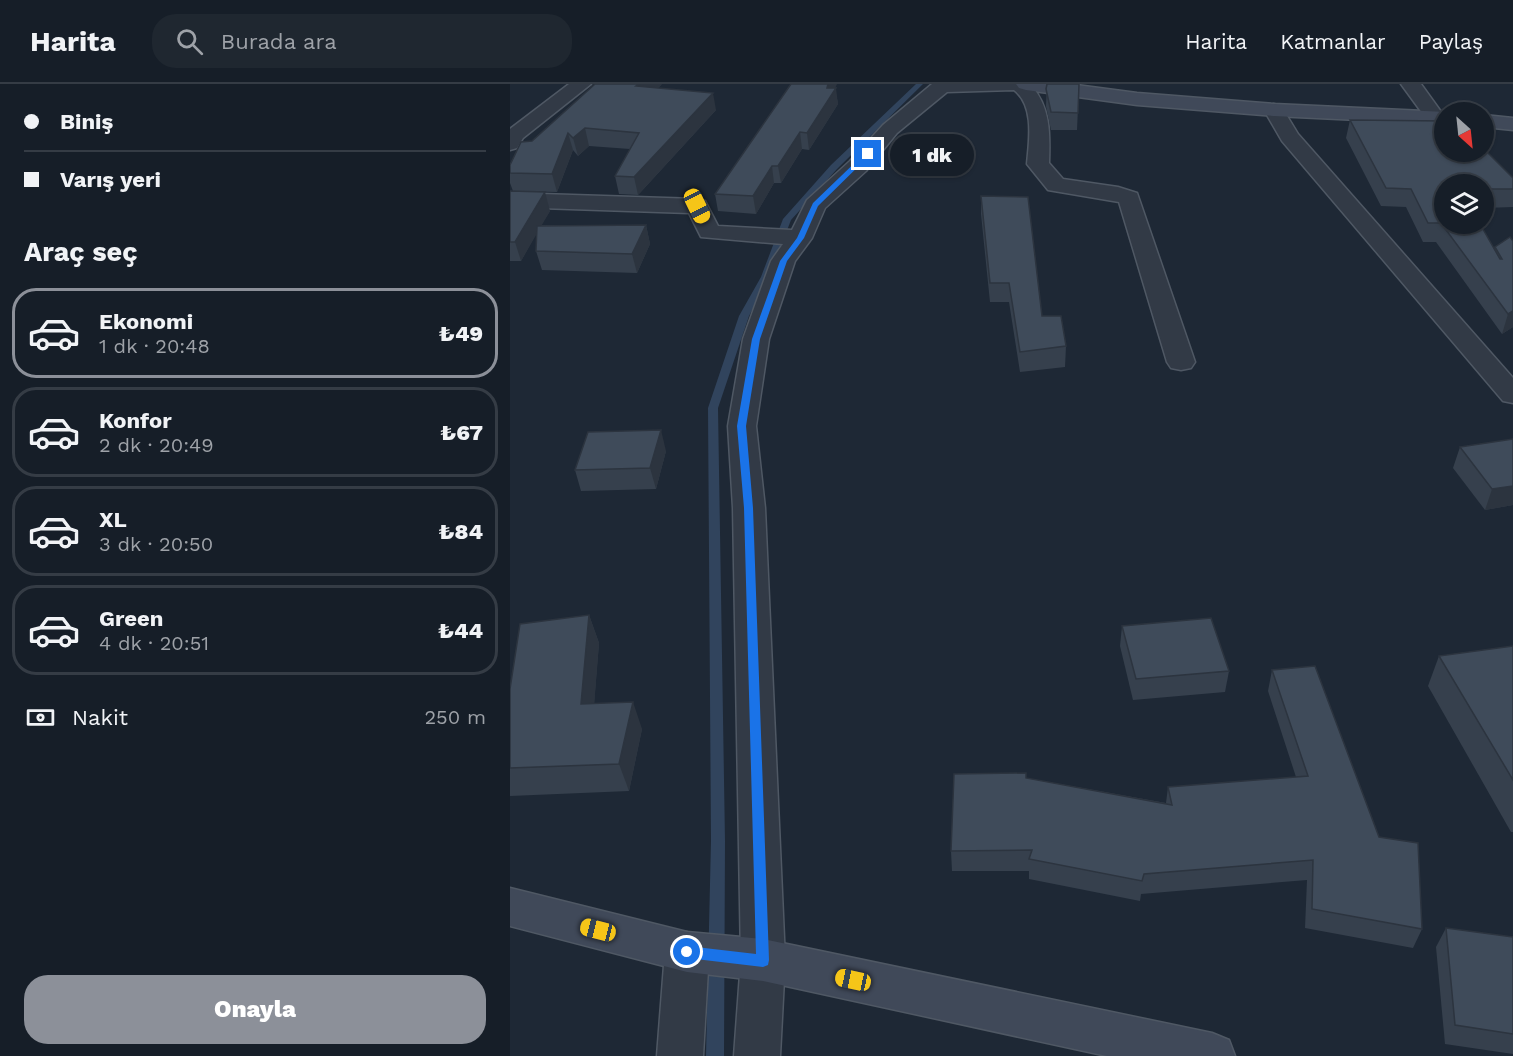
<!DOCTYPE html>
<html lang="tr">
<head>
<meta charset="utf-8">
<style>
	body { margin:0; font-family:"Work Sans",sans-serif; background:#1f2730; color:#f1f3f6; height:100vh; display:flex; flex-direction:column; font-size:22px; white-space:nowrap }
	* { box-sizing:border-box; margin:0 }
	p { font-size:20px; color:#9ea2a8 }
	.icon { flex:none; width:33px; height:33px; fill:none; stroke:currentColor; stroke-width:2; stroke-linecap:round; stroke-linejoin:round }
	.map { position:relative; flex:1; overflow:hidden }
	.sheet { display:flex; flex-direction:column; background:#161e28; width:510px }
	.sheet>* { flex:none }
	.guide { display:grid; align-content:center; height:132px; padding:0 24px; background:#161e28 }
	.needle { width:39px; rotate:153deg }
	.fabs { position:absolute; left:924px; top:18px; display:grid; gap:12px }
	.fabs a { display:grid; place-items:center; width:60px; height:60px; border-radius:50%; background:#161e28; box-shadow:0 2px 4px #0004,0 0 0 2px #353c45; font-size:30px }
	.end { position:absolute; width:27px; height:27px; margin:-14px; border:8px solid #1a73e8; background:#fff; box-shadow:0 0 0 3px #fff }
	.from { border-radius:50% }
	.bubble { position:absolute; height:42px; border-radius:21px; background:#161e28; box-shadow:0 2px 4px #0004,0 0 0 2px #353c45; font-size:20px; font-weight:800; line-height:42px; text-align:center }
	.car { position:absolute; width:18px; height:36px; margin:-18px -9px; border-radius:8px; box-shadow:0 0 4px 2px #0007; background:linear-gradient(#f5c518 24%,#345 0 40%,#f5c518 0 76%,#345 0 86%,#f5c518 0) }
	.guide b { display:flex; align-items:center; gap:21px; height:57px; font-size:22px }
	.guide b+b { border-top:2px solid #353c45 }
	.guide i { width:15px; height:15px; background:#f1f3f6 }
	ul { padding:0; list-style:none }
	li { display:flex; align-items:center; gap:18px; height:90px; margin:0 12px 9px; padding:0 12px; border:3px solid #353c45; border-radius:24px }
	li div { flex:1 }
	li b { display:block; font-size:22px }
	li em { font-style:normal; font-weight:800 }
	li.active { border-color:#8c9099 }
	li>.icon { width:54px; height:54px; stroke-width:1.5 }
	h2 { padding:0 24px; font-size:27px; line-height:72px }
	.pay { display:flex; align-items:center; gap:15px; height:66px; padding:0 24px; font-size:22px }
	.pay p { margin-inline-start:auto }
	.button { display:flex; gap:12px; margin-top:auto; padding:12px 24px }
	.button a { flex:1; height:69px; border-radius:24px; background:#8c9099; color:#fff; font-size:24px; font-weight:800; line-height:69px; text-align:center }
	header { display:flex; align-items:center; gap:36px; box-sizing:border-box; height:84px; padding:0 30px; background:#161e28; border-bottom:2px solid #353c45 }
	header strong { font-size:28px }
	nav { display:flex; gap:33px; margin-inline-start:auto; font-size:21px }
	.search { width:420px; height:54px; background:#1f2730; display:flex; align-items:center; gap:15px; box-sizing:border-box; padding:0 21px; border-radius:24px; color:#9ea2a8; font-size:22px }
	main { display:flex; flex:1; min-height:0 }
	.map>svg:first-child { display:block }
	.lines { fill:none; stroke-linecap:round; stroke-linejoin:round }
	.stream { fill:#31445d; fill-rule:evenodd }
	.street-casing { stroke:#4f5864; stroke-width:3 }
	.secondary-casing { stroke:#4f5864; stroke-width:3 }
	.street { fill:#323a46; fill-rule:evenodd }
	.secondary { fill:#404959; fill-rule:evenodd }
	.wall { fill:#36404d }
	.shaded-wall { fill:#2c343f }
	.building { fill:#3f4b5a; stroke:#2c343f; stroke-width:1.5 }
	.route { fill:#1a73e8 }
</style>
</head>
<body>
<header>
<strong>Harita</strong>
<div class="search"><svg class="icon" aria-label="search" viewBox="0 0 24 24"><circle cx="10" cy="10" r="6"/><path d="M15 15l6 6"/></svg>Burada ara</div>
<nav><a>Harita</a><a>Katmanlar</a><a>Paylaş</a></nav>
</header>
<main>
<section class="sheet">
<div class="guide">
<b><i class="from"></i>Biniş</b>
<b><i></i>Varış yeri</b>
</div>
<h2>Araç seç</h2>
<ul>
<li class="active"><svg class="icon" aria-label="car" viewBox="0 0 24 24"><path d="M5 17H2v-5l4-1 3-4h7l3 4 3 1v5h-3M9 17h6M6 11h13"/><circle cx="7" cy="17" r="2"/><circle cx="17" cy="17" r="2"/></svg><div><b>Ekonomi</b><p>1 dk · 20:48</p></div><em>₺49</em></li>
<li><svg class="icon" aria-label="car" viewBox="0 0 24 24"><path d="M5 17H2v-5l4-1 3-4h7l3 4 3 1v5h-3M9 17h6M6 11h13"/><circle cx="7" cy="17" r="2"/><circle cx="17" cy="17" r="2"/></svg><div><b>Konfor</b><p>2 dk · 20:49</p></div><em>₺67</em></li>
<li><svg class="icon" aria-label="car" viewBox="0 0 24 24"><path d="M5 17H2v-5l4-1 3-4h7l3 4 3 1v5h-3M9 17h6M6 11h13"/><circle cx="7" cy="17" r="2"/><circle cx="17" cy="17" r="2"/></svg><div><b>XL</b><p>3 dk · 20:50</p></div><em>₺84</em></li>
<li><svg class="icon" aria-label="car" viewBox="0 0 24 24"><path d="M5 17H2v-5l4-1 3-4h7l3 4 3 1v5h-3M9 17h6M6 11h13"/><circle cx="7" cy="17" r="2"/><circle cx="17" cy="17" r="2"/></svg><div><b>Green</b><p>4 dk · 20:51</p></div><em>₺44</em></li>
</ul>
<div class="pay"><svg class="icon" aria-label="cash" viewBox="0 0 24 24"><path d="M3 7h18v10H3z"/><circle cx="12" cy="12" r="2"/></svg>Nakit<p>250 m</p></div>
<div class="button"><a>Onayla</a></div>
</section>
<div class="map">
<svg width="1003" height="972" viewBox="0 0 1003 972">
	<rect width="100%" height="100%" fill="#1e2835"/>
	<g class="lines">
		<!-- stream -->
		<path class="stream" d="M406,0H413L327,85L281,136L259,193L239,232L208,324L215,757L214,972H196L201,757L198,324L229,232L251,193L273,135L321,81Z"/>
		<defs>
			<g id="street">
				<path d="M59,0H81L13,54L7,64L0,66V45Z"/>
				<path d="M422,0H520C541,23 540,50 539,79L553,95L608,103L627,109L685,278L681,284L671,286L661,284L657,278L609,118L538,106L517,80C519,57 525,22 504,6L437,8L387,49L356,87L315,124L302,154L285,177L259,255L246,342L255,424L275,876L270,972H224L231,876L223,424L218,342L233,255L261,177L273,160L191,153L179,129L0,123V109L187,115L195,117L208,142L282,146L297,116L340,77L373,41Z"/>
				<path d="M891,0H911L934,32L932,37H918Z"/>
				<path d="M764,20L771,22L788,50L1003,294V319L993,317L772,57L754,26L757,22Z"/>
				<path d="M177,848L193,854L199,868L193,972H147L155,868L161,854Z"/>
			</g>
			<g id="secondary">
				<path d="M506,0H559L627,9L764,20L936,28L934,40L764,32L627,21L516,6L509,4Z"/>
				<path d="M974,31L1003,34V46L974,43Z"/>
				<path d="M0,804L177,848L253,855L702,949L719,956L725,972H597L253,897L177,888L0,842Z"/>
			</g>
		</defs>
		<!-- street casing -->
		<use href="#street" class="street-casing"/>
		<!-- secondary casing -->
		<use href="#secondary" class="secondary-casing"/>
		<!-- street -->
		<use href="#street" class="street"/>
		<!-- secondary -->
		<use href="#secondary" class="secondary"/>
	</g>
	<!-- wall -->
	<g class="wall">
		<path d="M152,0L148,4L206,26L128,111L109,110L105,92L120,65L79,62L68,72L63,66L47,108L3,107L0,99V81L22,57Z"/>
		<path d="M537,0H569L567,46H541L536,22Z"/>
		<path d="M325,4L328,20L299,66L292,65L271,99H264L246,130L208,127L205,110Z"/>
		<path d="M840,36L1003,94V123L974,124V100H934L984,165L985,163L1003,157V243L992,250L926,158H913L896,123L871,122L836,54Z"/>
		<path d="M0,107L40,127L31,141H136L140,160L127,189L32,186L26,167V150L11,177H0Z"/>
		<path d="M471,112L532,232L556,262L555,283L510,288L499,218H480L471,130Z"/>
		<path d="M1003,355V421L975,426L943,384L950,363Z"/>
		<path d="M156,367L146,405L71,407L65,386Z"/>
		<path d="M79,531L89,559L84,620L132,645L119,707L0,712V605Z"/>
		<path d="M612,542L719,587L715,608L623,616L610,562Z"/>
		<path d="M1003,562V748H1001L918,602L929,572Z"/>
		<path d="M762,586L869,753L912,845L903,864L795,844L797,796L631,810L630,817L519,795V787H442L441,767L516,694L656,719L658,703L786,693L758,607Z"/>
		<path d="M936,844L1003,853V970L935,960L926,863Z"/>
	</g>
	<!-- shaded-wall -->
	<g class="shaded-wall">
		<path d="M129,0H152L130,19L126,2Z"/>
		<path d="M318,0H327L324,7L326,4L328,20L299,66L297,49Z"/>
		<path d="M203,9L206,26L128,111L124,93Z"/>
		<path d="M75,44L79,62L68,72L63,54Z"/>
		<path d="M290,48L292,65L271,99L268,82Z"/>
		<path d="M58,49L63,66L47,108L42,90Z"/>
		<path d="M262,82L264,99L246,130L243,112Z"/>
		<path d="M35,108L40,127L11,177L5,158Z"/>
		<path d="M136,141L140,160L127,189L122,170Z"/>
		<path d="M1003,227V243L992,250L998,230Z"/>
		<path d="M151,346L156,367L146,405L140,384Z"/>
		<path d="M1003,402V421L975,426L982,405Z"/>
		<path d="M79,531L89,559L82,648L71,620Z"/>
		<path d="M123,618L132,645L119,707L109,680Z"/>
	</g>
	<!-- building -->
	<g class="building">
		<path d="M85,0H129L126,2L203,9L124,93L105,92L129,49L75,44L63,54L58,49L42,90L0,89V81L11,58L22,57Z"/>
		<path d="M281,0H318L317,4H326L297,49L290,48L268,82H262L243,112L205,110Z"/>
		<path d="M537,0H569L568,29L541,28L536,5Z"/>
		<path d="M840,36L934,37V68H974V65L1003,94V105H974V100H934V140H970L990,175H992L985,163L1000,153L1003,157V227L998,230L931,139H918L901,105L876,104Z"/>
		<path d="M0,107L35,108L5,158H0Z"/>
		<path d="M471,112L518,113L532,232H551L556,262L510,268L499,199H480Z"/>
		<path d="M136,141L122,170L26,167L27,142Z"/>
		<path d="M151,346L140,384L65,386L78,348Z"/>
		<path d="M1003,355V402L982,405L950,363Z"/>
		<path d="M79,531L71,620L123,618L109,680L0,684V605L10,540Z"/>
		<path d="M701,534L719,587L626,595L612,542Z"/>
		<path d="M1003,562V696L929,572Z"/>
		<path d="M805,582L869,753L908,759L912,845L802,825L803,776L634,790L632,797L519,775L522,766L441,767L444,690L516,689V694L662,721L658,703L798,692L762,586Z"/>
		<path d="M936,844L1003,853V950L945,941Z"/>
	</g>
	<!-- route -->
	<path class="route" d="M356,68L361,70L308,122L294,154L277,177L250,255L236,342L243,424L259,876L258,881L253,883L177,874L172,872L170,868L172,864L177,862L246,870L234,424L227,342L242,255L270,177L287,154L303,119Z"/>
</svg>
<div class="fabs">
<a><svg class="needle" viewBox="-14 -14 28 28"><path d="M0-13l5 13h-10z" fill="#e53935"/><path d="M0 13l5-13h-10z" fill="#9ea2a8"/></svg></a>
<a><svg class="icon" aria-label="layers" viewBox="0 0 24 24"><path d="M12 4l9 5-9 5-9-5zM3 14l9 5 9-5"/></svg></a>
</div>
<i class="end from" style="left:177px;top:868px"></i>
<i class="end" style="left:358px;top:70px"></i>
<div class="bubble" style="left:380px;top:50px;width:84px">1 dk</div>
<i class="car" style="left:187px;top:122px;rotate:154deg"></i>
<i class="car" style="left:88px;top:846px;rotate:284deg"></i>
<i class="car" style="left:343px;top:896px;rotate:282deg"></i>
</div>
</main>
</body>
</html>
